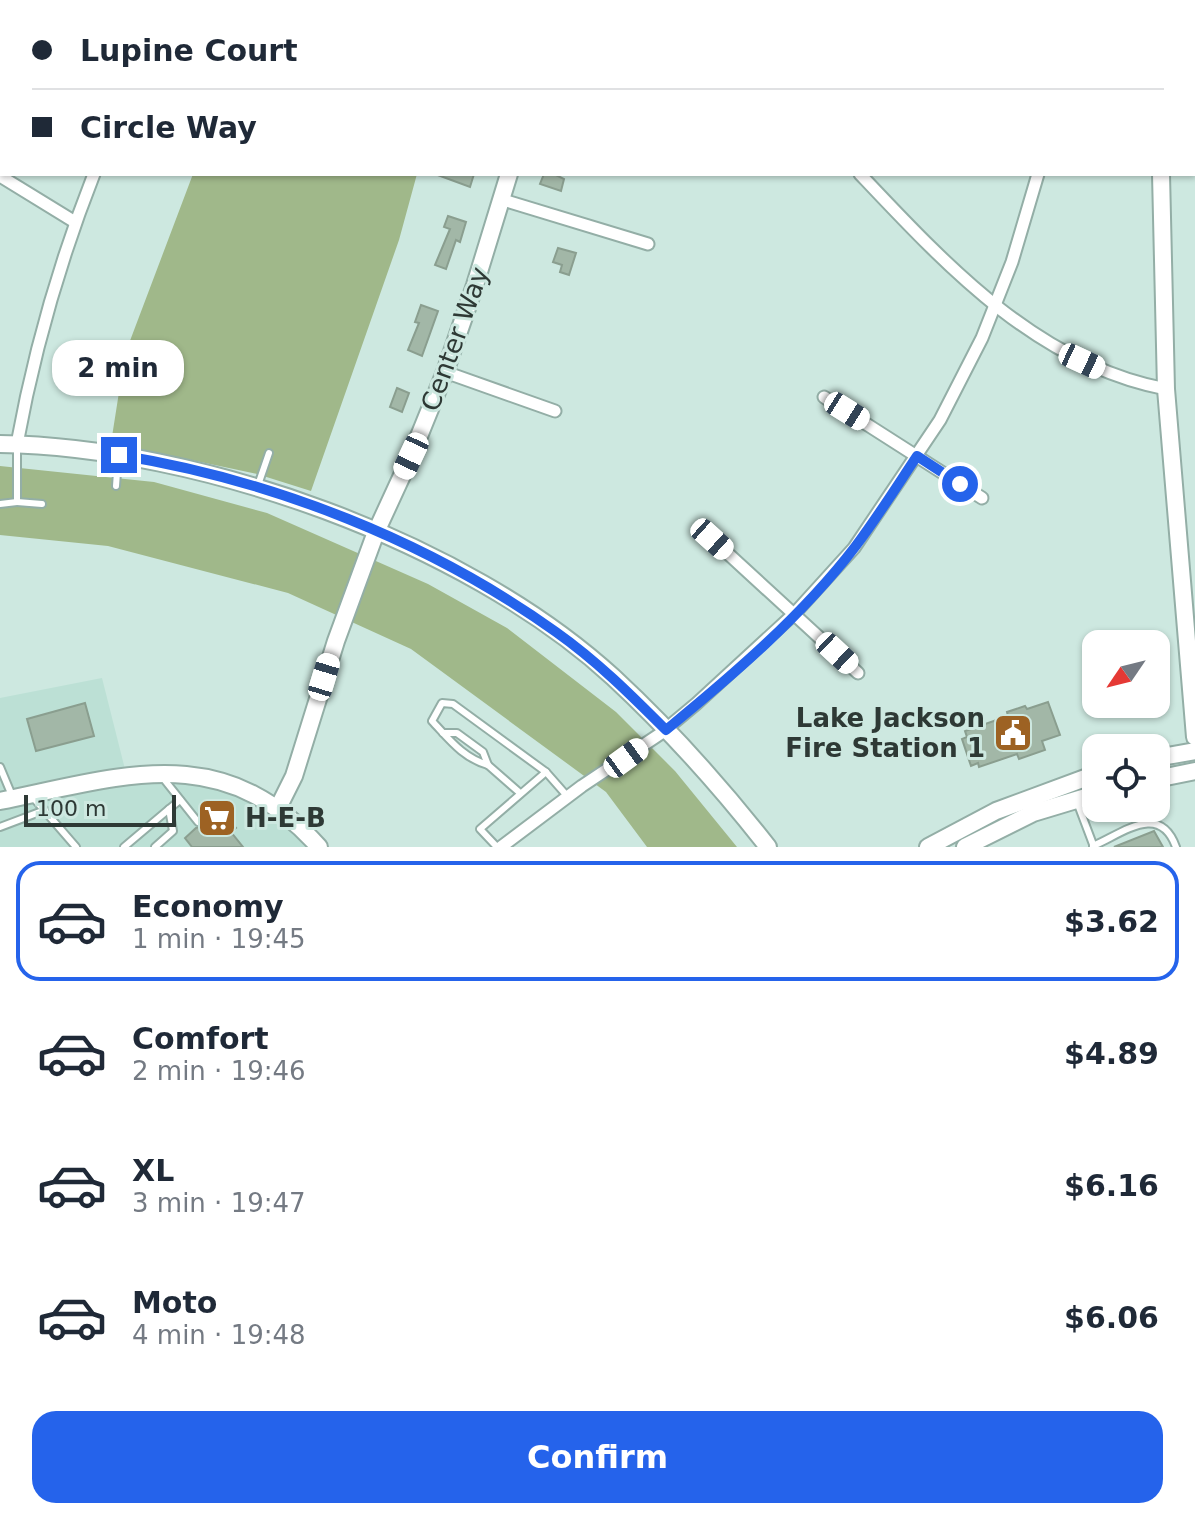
<!DOCTYPE html>
<html lang="en">
<head>
<meta charset="utf-8">
<style>
	body { margin:0; font-family:"DejaVu Sans",sans-serif; background:#f2f2f3; color:#1f2937; height:100vh; display:flex; flex-direction:column; font-size:30px; white-space:nowrap }
	* { box-sizing:border-box; margin:0 }
	p { font-size:26px; color:#747a83 }
	.icon { flex:none; width:44px; height:44px; fill:none; stroke:currentColor; stroke-width:2; stroke-linecap:round; stroke-linejoin:round }
	.map { position:relative; height:847px; overflow:hidden }
	.details { display:flex; flex-direction:column; background:#fff; flex:1 }
	.details>* { flex:none }
	.top-card { position:absolute; left:0px; top:0px; width:1196px; height:176px; box-shadow:0 2px 6px #0004; display:grid; align-content:center; height:176px; padding:0 32px; background:#fff }
	.needle { width:52px; rotate:235deg }
	.fabs { position:absolute; left:1082px; top:630px; display:grid; gap:16px }
	.fabs a { display:grid; place-items:center; width:88px; height:88px; border-radius:16px; background:#fff; box-shadow:0 2px 6px #0004; font-size:40px }
	.scale { position:absolute; left:24px; bottom:20px; width:152px; box-sizing:border-box; padding-left:8px; border:4px solid #2e3935; border-top:0; font-size:22px; line-height:28px; white-space:nowrap; color:#2e3935; -webkit-text-stroke:6px #cde8e0; paint-order:stroke }
	.end { position:absolute; width:36px; height:36px; margin:-18px; border:10px solid #2563eb; background:#fff; box-shadow:0 0 0 4px #fff }
	.from { border-radius:50% }
	.bubble { position:absolute; height:56px; border-radius:24px; background:#fff; box-shadow:0 2px 6px #0004; font-size:26px; font-weight:700; line-height:56px; text-align:center }
	.car { position:absolute; width:24px; height:48px; margin:-24px -12px; border-radius:10px; box-shadow:0 0 6px 2px #0007; background:linear-gradient(#fff 24%,#345 0 40%,#fff 0 76%,#345 0 86%,#fff 0) }
	.top-card b { display:flex; align-items:center; gap:28px; height:76px; font-size:30px }
	.top-card b+b { border-top:2px solid #e0e1e3 }
	.top-card i { width:20px; height:20px; background:#1f2937 }
	ul { padding:14px 0 0; list-style:none }
	li { display:flex; align-items:center; gap:24px; height:120px; margin:0 16px 12px; padding:0 16px; border:4px solid transparent; border-radius:24px }
	li div { flex:1 }
	li b { display:block; font-size:30px }
	li em { font-style:normal; font-weight:700 }
	li.active { border-color:#2563eb }
	li>.icon { width:72px; height:72px; stroke-width:1.5 }
	.button { display:flex; gap:16px; margin-top:auto; padding:16px 32px }
	.button a { flex:1; height:92px; border-radius:24px; background:#2563eb; color:#fff; font-size:32px; font-weight:700; line-height:92px; text-align:center }
	.map>svg:first-child { display:block }
	.built { fill:#bce0d5 }
	.green { fill:#a0b88a }
	.building { fill:#a2b7a7; stroke:#8a9e8f; stroke-width:2 }
	.lines { fill:none; stroke-linecap:round; stroke-linejoin:round }
	.lane-casing { stroke:#93aea6; stroke-width:10 }
	.street-casing { stroke:#93aea6; stroke-width:15 }
	.secondary-casing { stroke:#93aea6; stroke-width:20 }
	.highway-casing { stroke:#93aea6; stroke-width:24 }
	.lane { stroke:#fff; stroke-width:6 }
	.street { stroke:#fff; stroke-width:11 }
	.secondary { stroke:#fff; stroke-width:16 }
	.highway { stroke:#fff; stroke-width:20 }
	.route { stroke:#2563eb; stroke-width:10 }
	.labels { text-anchor:middle; dominant-baseline:central; stroke-width:6; stroke-linejoin:round; paint-order:stroke }
	.street-label { font-size:26px; fill:#2e3935; stroke:#cde8e0 }
	.poi-label { font-size:26px; font-weight:bold; fill:#2e3935; stroke:#cde8e0; text-anchor:end }
</style>
</head>
<body>
<div class="map">
<svg width="1195" height="847" viewBox="0 0 1195 847">
	<rect width="100%" height="100%" fill="#cde8e0"/>
	<!-- built -->
	<path class="built" d="M102,678L129,785L178,783L221,788L263,808L310,847H0V698Z"/>
	<!-- green -->
	<g class="green">
		<path d="M193,174H417L399,240L311,491L257,474L111,443L125,354Z"/>
		<path d="M0,466L154,482L267,513L428,584L507,628L616,712L675,771L737,847H647L606,792L411,649L288,593L108,546L0,535Z"/>
	</g>
	<!-- building -->
	<g class="building">
		<path d="M435,174H474L470,187Z"/>
		<path d="M544,174H554L564,179L561,191L540,184Z"/>
		<path d="M448,216L466,222L460,242L456,240L446,269L435,265L450,229L444,227Z"/>
		<path d="M558,248L576,253L569,275L560,272L562,265L553,262Z"/>
		<path d="M421,305L438,311L422,356L408,350L419,323L415,322Z"/>
		<path d="M397,388L409,393L402,412L390,407Z"/>
		<path d="M1048,702L1060,735L1042,741L1045,750L1019,759L1017,754L979,767L978,763L971,766L962,739L967,737L965,731L1008,716L1007,712L1025,706L1027,709Z"/>
		<path d="M85,703L94,736L36,751L27,719Z"/>
		<path d="M218,808L236,828L231,832L243,847H192L185,838L196,828L202,826L204,821Z"/>
		<path d="M1154,831L1163,847H1114Z"/>
	</g>
	<g class="lines">
		<defs>
			<g id="lane">
				<path d="M292,2V0"/>
				<path d="M378,2L379,0"/>
				<path d="M17,448V502L42,504"/>
				<path d="M116,486L118,459"/>
				<path d="M257,488L269,453"/>
				<path d="M0,504L17,502"/>
				<path d="M443,733H457L483,752L488,765L520,793"/>
				<path d="M488,765C463,758 449,739 432,721L442,703L453,704L546,772L480,829L497,847"/>
				<path d="M0,767L13,798"/>
				<path d="M546,772L568,797"/>
				<path d="M163,778L198,822"/>
				<path d="M31,795L76,847"/>
				<path d="M1077,802L1094,847"/>
				<path d="M0,827L45,810"/>
				<path d="M1093,846C1123,833 1160,802 1176,847"/>
				<path d="M124,847L169,809"/>
				<path d="M155,847L173,831L169,809L180,800"/>
			</g>
			<g id="street">
				<path d="M43,0L45,2"/>
				<path d="M396,0L403,2"/>
				<path d="M183,2L184,0"/>
				<path d="M725,2V0"/>
				<path d="M885,2L886,0"/>
				<path d="M1064,2V0"/>
				<path d="M860,174C946,265 1038,365 1166,389"/>
				<path d="M0,176L75,222"/>
				<path d="M503,200L648,244"/>
				<path d="M445,372L555,411"/>
				<path d="M824,397L982,498"/>
				<path d="M17,444C34,351 59,263 94,174"/>
				<path d="M712,539L858,673"/>
				<path d="M501,847L582,786L660,734L696,704L795,613L854,548L940,420L982,338L1012,262L1038,174"/>
			</g>
			<g id="secondary">
				<path d="M553,2V0"/>
				<path d="M1166,2V0"/>
				<path d="M1161,174L1166,389L1195,737"/>
				<path d="M0,444C200,447 464,541 613,677C669,729 721,787 768,847"/>
				<path d="M1156,758L1195,751"/>
				<path d="M1156,779L1195,771"/>
				<path d="M0,801C123,776 223,739 319,847"/>
				<path d="M278,808L294,776L336,641L376,532L411,456L445,372L475,285L509,174"/>
				<path d="M928,847L996,811L1096,774"/>
				<path d="M965,847L1033,813L1096,794"/>
			</g>
			<path id="highway" d="M1188,2L1189,0"/>
		</defs>
		<!-- lane casing -->
		<use href="#lane" class="lane-casing"/>
		<!-- street casing -->
		<use href="#street" class="street-casing"/>
		<!-- secondary casing -->
		<use href="#secondary" class="secondary-casing"/>
		<!-- highway casing -->
		<use href="#highway" class="highway-casing"/>
		<!-- lane -->
		<use href="#lane" class="lane"/>
		<!-- street -->
		<use href="#street" class="street"/>
		<!-- secondary -->
		<use href="#secondary" class="secondary"/>
		<!-- highway -->
		<use href="#highway" class="highway"/>
	</g>
	<g class="lines">
		<!-- route -->
		<path class="route" d="M119,455C273,480 429,541 556,632C597,661 631,695 666,730C733,675 802,616 855,547C877,518 897,486 917,456L960,484"/>
	</g>
	<!-- icons -->
	<defs>
		<symbol id="civic-square" viewBox="-11 -11 22 22"><rect x="-9" y="-9" width="18" height="18" rx="4" fill="#9d6223" stroke="#cde8e0"/><path d="M-.6-6.5H3V-4.5H.6V-3L4-1V1h2V6H-6V1h2V-1L-.6-3ZM-1.2 2.5V6h2.4V2.5Z" fill="#fff"/></symbol>
		<symbol id="supermarket-square" viewBox="-11 -11 22 22"><rect x="-9" y="-9" width="18" height="18" rx="4" fill="#9d6223" stroke="#cde8e0"/><path d="M-6-5.5h2.5l.6 2H6L4.5 2H-2.5L-4.4-4H-6ZM-1.5 3.2a1.3 1.3 0 1 0 .1 0ZM3 3.2a1.3 1.3 0 1 0 .1 0Z" fill="#fff"/></symbol>
	</defs>
	<g fill-rule="evenodd">
		<use href="#civic-square" x="991" y="711" width="44" height="44"/>
		<use href="#supermarket-square" x="195" y="796" width="44" height="44"/>
	</g>
	<g class="labels">
		<!-- street labels -->
		<g class="street-label">
			<text transform="translate(455 339) rotate(-70)">Center Way</text>
		</g>
		<!-- poi labels -->
		<g class="poi-label">
			<text x="985" y="718">Lake Jackson<tspan x="985" dy="30">Fire Station 1</tspan></text>
			<text x="245" y="818" text-anchor="start">H-E-B</text>
		</g>
	</g>
</svg>
<div class="fabs">
<a><svg class="needle" viewBox="-14 -14 28 28"><path d="M0-13l5 13h-10z" fill="#e53935"/><path d="M0 13l5-13h-10z" fill="#747a83"/></svg></a>
<a><svg class="icon" aria-label="locate" viewBox="0 0 24 24"><circle cx="12" cy="12" r="6"/><path d="M12 2v4M12 18v4M2 12h4M18 12h4"/></svg></a>
</div>
<div class="scale">100 m</div>
<i class="end from" style="left:960px;top:484px"></i>
<i class="end" style="left:119px;top:455px"></i>
<div class="bubble" style="left:52px;top:340px;width:132px">2 min</div>
<i class="car" style="left:1082px;top:361px;rotate:115deg"></i>
<i class="car" style="left:847px;top:411px;rotate:122deg"></i>
<i class="car" style="left:411px;top:456px;rotate:205deg"></i>
<i class="car" style="left:712px;top:539px;rotate:132deg"></i>
<i class="car" style="left:837px;top:653px;rotate:133deg"></i>
<i class="car" style="left:324px;top:677px;rotate:17deg"></i>
<i class="car" style="left:626px;top:758px;rotate:54deg"></i>
<div class="top-card">
<b><i class="from"></i>Lupine Court</b>
<b><i></i>Circle Way</b>
</div>
</div>
<section class="details">
<ul>
<li class="active"><svg class="icon" aria-label="car" viewBox="0 0 24 24"><path d="M5 17H2v-5l4-1 3-4h7l3 4 3 1v5h-3M9 17h6M6 11h13"/><circle cx="7" cy="17" r="2"/><circle cx="17" cy="17" r="2"/></svg><div><b>Economy</b><p>1 min · 19:45</p></div><em>$3.62</em></li>
<li><svg class="icon" aria-label="car" viewBox="0 0 24 24"><path d="M5 17H2v-5l4-1 3-4h7l3 4 3 1v5h-3M9 17h6M6 11h13"/><circle cx="7" cy="17" r="2"/><circle cx="17" cy="17" r="2"/></svg><div><b>Comfort</b><p>2 min · 19:46</p></div><em>$4.89</em></li>
<li><svg class="icon" aria-label="car" viewBox="0 0 24 24"><path d="M5 17H2v-5l4-1 3-4h7l3 4 3 1v5h-3M9 17h6M6 11h13"/><circle cx="7" cy="17" r="2"/><circle cx="17" cy="17" r="2"/></svg><div><b>XL</b><p>3 min · 19:47</p></div><em>$6.16</em></li>
<li><svg class="icon" aria-label="car" viewBox="0 0 24 24"><path d="M5 17H2v-5l4-1 3-4h7l3 4 3 1v5h-3M9 17h6M6 11h13"/><circle cx="7" cy="17" r="2"/><circle cx="17" cy="17" r="2"/></svg><div><b>Moto</b><p>4 min · 19:48</p></div><em>$6.06</em></li>
</ul>
<div class="button"><a>Confirm</a></div>
</section>
</body>
</html>
